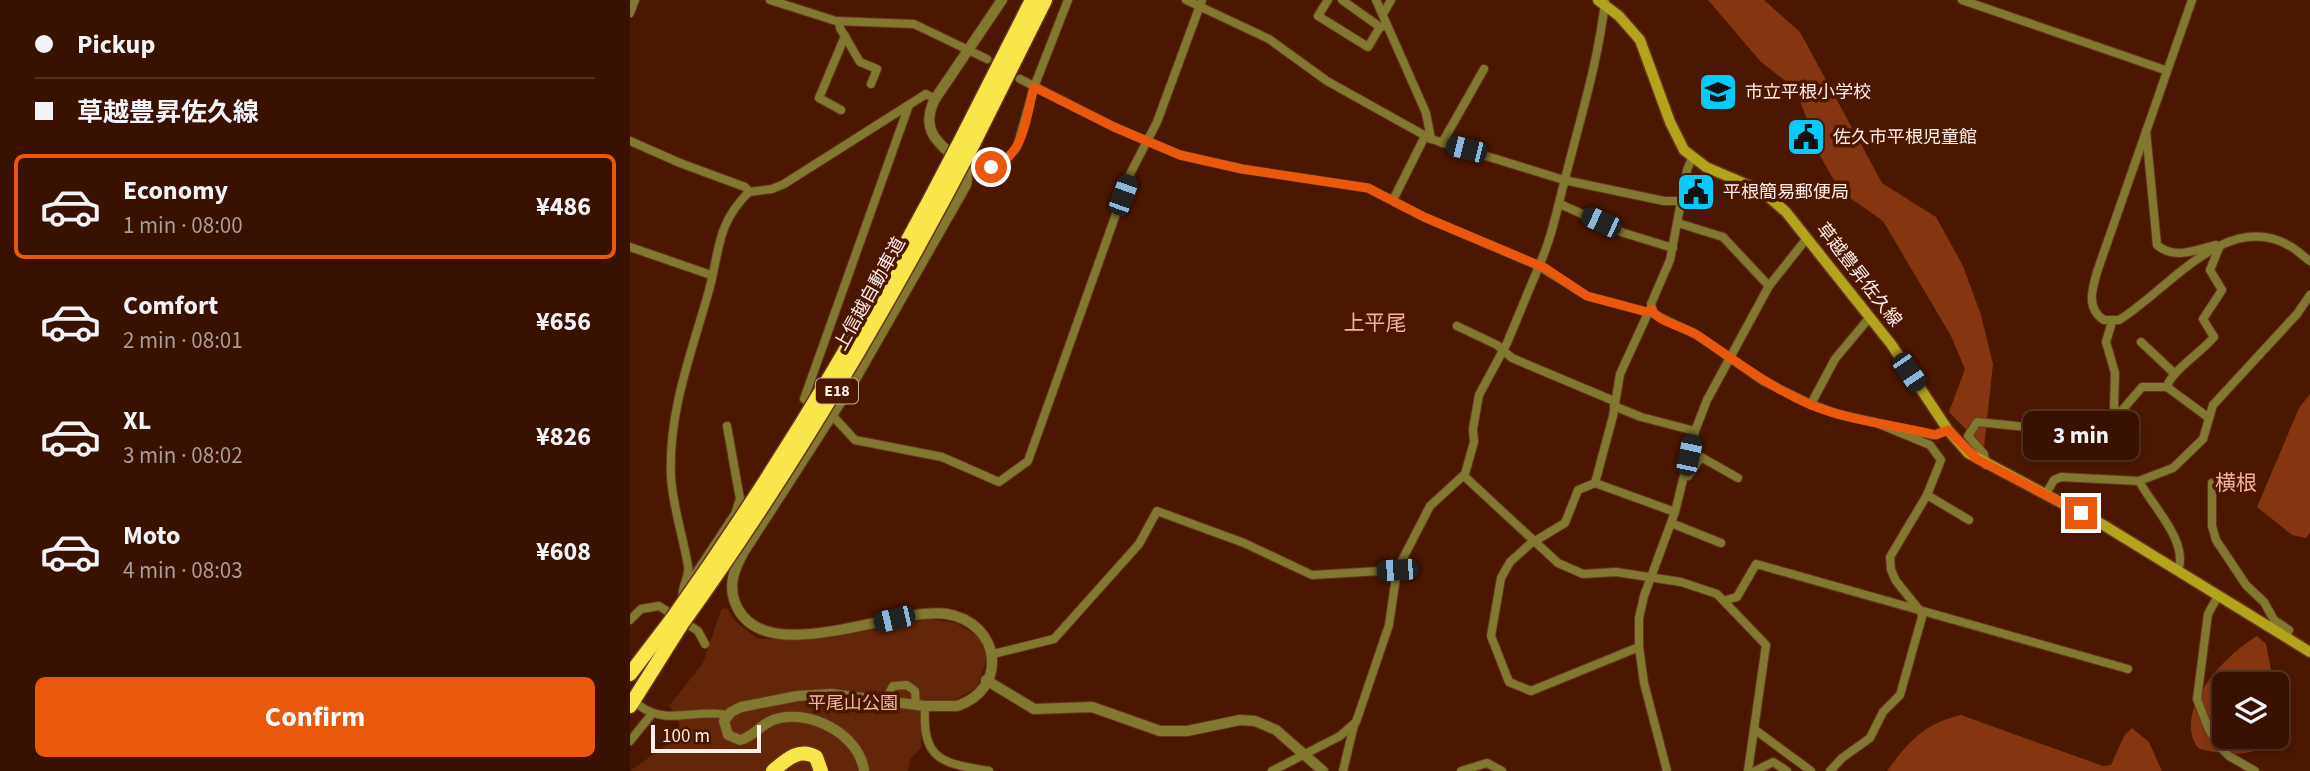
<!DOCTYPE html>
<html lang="en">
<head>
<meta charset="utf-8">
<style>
	body { margin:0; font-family:"Source Sans 3","Noto Sans JP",sans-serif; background:#3f1a0a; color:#f1f3f6; height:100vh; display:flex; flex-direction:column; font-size:26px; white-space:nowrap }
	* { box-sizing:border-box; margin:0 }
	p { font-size:23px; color:#ab9d99 }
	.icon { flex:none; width:38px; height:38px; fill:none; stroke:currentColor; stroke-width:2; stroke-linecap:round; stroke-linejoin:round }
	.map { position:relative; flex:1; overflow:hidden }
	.side { display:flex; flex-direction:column; background:#381100; width:630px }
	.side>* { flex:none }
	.hud { display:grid; align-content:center; height:154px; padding:0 35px; background:#381100 }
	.tools { position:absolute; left:1582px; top:672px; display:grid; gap:14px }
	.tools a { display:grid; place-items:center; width:77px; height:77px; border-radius:10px; background:#381100; box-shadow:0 4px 10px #0003,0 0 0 2px #523122; font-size:35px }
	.scale { position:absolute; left:21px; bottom:18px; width:110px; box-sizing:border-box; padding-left:7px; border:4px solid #fdeee9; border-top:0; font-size:19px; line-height:24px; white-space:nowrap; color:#fdeee9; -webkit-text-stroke:5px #4b1700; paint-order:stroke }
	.end { position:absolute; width:32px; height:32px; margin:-16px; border:9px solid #ea580c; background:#fff; box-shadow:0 0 0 4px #fff }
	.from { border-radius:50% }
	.bubble { position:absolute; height:49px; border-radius:10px; background:#381100; box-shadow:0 4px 10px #0003,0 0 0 2px #523122; font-size:23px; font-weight:700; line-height:49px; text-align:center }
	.car { position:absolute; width:21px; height:42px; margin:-21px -10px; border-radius:9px; box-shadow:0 0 5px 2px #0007; background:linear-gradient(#222 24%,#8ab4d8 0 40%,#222 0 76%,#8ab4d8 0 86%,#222 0) }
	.hud b { display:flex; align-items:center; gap:24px; height:66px; font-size:26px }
	.hud b+b { border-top:2px solid #523122 }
	.hud i { width:18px; height:18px; background:#f1f3f6 }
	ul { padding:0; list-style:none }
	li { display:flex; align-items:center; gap:21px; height:105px; margin:0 14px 10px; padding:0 21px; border:4px solid transparent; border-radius:10px }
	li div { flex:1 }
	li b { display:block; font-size:26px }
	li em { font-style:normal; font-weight:700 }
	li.active { border-color:#ea580c }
	li>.icon { width:63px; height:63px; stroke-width:1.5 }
	.button { display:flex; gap:14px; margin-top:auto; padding:14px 35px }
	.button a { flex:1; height:80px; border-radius:10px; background:#ea580c; color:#fff; font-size:28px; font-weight:700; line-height:80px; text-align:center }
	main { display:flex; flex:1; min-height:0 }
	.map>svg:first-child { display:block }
	.green { fill:#642608 }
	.forest { fill:#85350f }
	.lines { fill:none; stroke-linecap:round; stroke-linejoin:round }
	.minor-casing { stroke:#643521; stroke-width:10 }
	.tertiary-casing { stroke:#643521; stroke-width:12 }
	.secondary-casing { stroke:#643521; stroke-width:13 }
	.motorway-casing { stroke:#643521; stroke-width:17 }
	.minor { stroke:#82782f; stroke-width:8 }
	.tertiary { stroke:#82782f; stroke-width:10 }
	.secondary { stroke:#b4a41b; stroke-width:10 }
	.motorway { stroke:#f9e64a; stroke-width:14 }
	.motorway-bridge-casing { stroke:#643521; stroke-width:17; stroke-linecap:butt }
	.motorway-bridge { stroke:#f9e64a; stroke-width:14 }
	.route { stroke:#ea580c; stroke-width:9 }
	.labels { text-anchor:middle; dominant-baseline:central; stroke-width:7; stroke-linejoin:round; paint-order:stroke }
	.shield { fill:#4b1700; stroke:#c8aea3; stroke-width:2 }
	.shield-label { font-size:16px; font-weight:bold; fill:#fdeee9 }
	.poi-label { font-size:18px; fill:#fdeee9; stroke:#4b1700; text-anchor:start }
	.street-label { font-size:18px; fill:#fdeee9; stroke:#4b1700 }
	.park-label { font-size:18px; fill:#f2baa4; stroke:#4b1700 }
	.quarter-label { font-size:21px; fill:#f4b298; stroke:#4b1700 }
</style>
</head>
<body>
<main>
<section class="side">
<div class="hud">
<b><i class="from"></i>Pickup</b>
<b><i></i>草越豊昇佐久線</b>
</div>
<ul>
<li class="active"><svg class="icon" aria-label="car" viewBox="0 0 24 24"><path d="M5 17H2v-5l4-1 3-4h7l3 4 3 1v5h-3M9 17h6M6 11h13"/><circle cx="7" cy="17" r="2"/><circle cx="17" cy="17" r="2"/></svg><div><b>Economy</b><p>1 min · 08:00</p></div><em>¥486</em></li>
<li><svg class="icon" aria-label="car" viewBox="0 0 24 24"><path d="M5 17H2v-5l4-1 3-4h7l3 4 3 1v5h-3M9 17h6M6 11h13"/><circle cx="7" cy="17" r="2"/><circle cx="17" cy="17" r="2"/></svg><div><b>Comfort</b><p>2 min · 08:01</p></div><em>¥656</em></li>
<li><svg class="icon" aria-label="car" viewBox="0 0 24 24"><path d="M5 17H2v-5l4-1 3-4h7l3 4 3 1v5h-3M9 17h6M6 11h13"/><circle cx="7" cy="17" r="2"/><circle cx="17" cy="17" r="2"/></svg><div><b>XL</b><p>3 min · 08:02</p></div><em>¥826</em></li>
<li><svg class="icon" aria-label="car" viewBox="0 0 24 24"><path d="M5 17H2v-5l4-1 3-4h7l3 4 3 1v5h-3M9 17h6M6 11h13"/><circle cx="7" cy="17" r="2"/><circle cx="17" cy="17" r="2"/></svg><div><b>Moto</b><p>4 min · 08:03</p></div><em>¥608</em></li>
</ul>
<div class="button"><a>Confirm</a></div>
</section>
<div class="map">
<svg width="1680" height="771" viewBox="0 0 1680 771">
	<rect width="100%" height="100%" fill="#4b1700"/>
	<!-- green -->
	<path class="green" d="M92,608L98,609L106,622L128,639L198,638L300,619L326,623L351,638L357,659L347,687L320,703L292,702L291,748L280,759L278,771H0L41,742L50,725L40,705L73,663Z"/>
	<!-- forest -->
	<g class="forest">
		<path d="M1078,0H1134L1170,32L1252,183L1306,217L1333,266L1351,315L1363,364L1354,448L1319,412L1335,369L1321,336L1253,221L1210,191L1189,154L1166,89L1131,62Z"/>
		<path d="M1680,394V533L1676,538L1662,535L1627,507L1669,408Z"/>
		<path d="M1627,636L1636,644L1644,684H1594V737H1642C1626,760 1591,755 1568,748C1542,710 1595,655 1627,636Z"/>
		<path d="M1331,715L1473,766L1481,765L1494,736L1502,728L1519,742L1532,771H1257C1278,742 1295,723 1331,715Z"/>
	</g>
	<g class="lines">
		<defs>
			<g id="minor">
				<path d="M140,0L206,21L284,24L357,59"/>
				<path d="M556,0L639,39L697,81L801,139L934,180L1034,201H1052"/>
				<path d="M698,0L688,16L738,47L750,27L757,26"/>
				<path d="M712,0L750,27"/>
				<path d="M746,0L796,113L801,139"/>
				<path d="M1332,0L1535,70"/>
				<path d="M1562,0L1467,272C1462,289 1456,309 1474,320H1489C1536,292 1595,210 1658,245C1666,249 1673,256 1680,261"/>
				<path d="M0,13L5,0"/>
				<path d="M753,14L761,0"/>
				<path d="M209,21L210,28L230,62L247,69L241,84"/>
				<path d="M390,79L484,127L550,155L612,169L738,188L794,217L909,266C922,237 927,209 935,179C950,119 968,63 975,2"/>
				<path d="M211,110L189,98L215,36"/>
				<path d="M1516,131L1527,245C1544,260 1566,250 1586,245L1589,248L1580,270L1592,290L1573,319L1584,337C1573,351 1540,372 1537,387"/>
				<path d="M0,141L50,163L115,187L119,192"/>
				<path d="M812,143L854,69"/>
				<path d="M1062,158L1057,170L1040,260L1021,304L1024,314L1067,335L1133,381L1181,404L1207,414L1303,435L1318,430"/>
				<path d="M337,172L349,167L372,164L387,147L404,87L438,0"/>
				<path d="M763,200L795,136"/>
				<path d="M930,204L994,233L1043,248"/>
				<path d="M1048,223L1093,237L1139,286"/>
				<path d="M0,247L81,275"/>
				<path d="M1482,322L1476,342L1485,373L1484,407L1488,415"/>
				<path d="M827,326L867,345L882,358L984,401"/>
				<path d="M1511,342L1545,374"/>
				<path d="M1181,404L1205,359L1240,317"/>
				<path d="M186,405L174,399L279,105"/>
				<path d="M984,406L1011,417L1065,431"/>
				<path d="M200,413L225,440L312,457L369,482L398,461L501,172L527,122L572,0"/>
				<path d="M1356,465L1354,454L1338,436L1347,422L1425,430L1488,415L1512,387H1537L1579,418"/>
				<path d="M834,476L928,563L953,574L986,572L1051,582L1087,594L1136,645L1118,771"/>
				<path d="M1058,476L1071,457L1108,478"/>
				<path d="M1509,481C1522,506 1559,541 1548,571"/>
				<path d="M965,483L983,416L990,374L1019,311"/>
				<path d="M1582,483V526L1586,540L1616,585L1634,602L1644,620L1659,630L1656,636"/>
				<path d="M1297,495L1339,520"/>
				<path d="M1415,495L1424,480L1431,477L1509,481L1543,468L1573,439L1583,405L1667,314L1680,295"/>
				<path d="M1041,523L1091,543"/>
				<path d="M64,576L105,514L110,499L97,426"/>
				<path d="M1588,596L1578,614L1567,699L1579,730L1590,747L1599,756L1625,771"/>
				<path d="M1096,600L1107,597L1126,564L1498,669"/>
				<path d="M54,602C49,587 60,579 58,566C53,536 43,508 41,477C38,413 61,354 78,294C90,253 85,225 119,192L142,189L154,184L296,94L305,99"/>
				<path d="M0,620L11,609L29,606L68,631L75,644"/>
				<path d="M1009,647L901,691L879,682L861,636L871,578L880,562L900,544L935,523L948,490L965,483L1045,512"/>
				<path d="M363,654L424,639L509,544L527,511L614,543L682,575L767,570"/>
				<path d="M255,700L263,686L277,685L285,691L286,705"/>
				<path d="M10,706C37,726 67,708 98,715"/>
				<path d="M295,706C292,761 312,763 359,771"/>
				<path d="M1124,729L1181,771"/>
				<path d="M0,741L21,715"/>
				<path d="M642,771L710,736L726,722L759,625L767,570L800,506L835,474L844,442L843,429L849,395L877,343L909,266L957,296L1017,312"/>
				<path d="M713,771L724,725"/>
				<path d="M831,771L857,763L872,771"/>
				<path d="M1037,771L1014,683L1009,647V618L1014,596L1045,512L1065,431L1077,400L1139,286L1177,238"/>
				<path d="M1125,771L1143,762L1157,771"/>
				<path d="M1200,771L1212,758L1240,738L1253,712L1270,695L1292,617L1291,612L1266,581L1261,570L1260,557L1297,495L1311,460L1300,445L1249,424"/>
			</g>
			<g id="tertiary">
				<path d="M356,680L404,709L462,707L530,731H557L610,720L625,721L646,730L693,771"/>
				<path d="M234,771C230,734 177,707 143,720C130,725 123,737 110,740L98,735L94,721L101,712L111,707L167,696L201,694L295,706H327C379,689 371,623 317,614C266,606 140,668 108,609C97,589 103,571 113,553L224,381L336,185C345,152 280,149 305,99L372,0"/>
			</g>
			<path id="secondary" d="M968,0L989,16L1010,40L1040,122L1054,150L1076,167L1132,191L1156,212L1261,344L1318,430L1338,453L1475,526L1680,652"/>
			<g id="motorway">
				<path d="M332,138L402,0"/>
				<path d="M343,144L415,0"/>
				<path d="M0,674L42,619"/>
				<path d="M0,706L51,625"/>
				<path d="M143,771C156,760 169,747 186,757L191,771"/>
			</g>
		</defs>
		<!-- minor casing -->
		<use href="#minor" class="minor-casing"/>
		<!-- tertiary casing -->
		<use href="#tertiary" class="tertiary-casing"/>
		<!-- secondary casing -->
		<use href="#secondary" class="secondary-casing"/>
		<!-- motorway casing -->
		<use href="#motorway" class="motorway-casing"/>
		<!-- minor -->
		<use href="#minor" class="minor"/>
		<!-- tertiary -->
		<use href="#tertiary" class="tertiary"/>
		<!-- secondary -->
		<use href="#secondary" class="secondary"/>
		<!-- motorway -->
		<use href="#motorway" class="motorway"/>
		<defs>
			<g id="motorway-bridge">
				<path d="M42,619C151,466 246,306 332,138"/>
				<path d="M51,625C161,472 256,311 343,144"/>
			</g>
		</defs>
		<!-- motorway-bridge casing -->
		<use href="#motorway-bridge" class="motorway-bridge-casing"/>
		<!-- motorway-bridge -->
		<use href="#motorway-bridge" class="motorway-bridge"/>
	</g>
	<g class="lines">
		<!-- route -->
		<path class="route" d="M361,167C395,157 396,116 404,87L484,127L550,155L612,169L738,188L794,217L915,268L957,296L1017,312L1021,309C1029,323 1053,326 1067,335C1105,360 1139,387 1181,405C1221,421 1265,425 1306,435L1318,430L1347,459L1451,513"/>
	</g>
	<!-- icons -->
	<defs>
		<symbol id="school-square" viewBox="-11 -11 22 22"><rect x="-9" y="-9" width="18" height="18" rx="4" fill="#04cbf9" stroke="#4b1700"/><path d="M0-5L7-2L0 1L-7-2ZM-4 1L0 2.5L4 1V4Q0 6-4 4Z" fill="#111"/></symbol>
		<symbol id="civic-square" viewBox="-11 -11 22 22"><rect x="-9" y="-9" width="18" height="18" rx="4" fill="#04cbf9" stroke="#4b1700"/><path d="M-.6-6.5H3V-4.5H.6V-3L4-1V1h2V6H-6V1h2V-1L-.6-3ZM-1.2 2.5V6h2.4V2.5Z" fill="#111"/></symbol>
	</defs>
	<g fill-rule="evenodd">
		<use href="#school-square" x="1066" y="70" width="44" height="44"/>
		<use href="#civic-square" x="1154" y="115" width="44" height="44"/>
		<use href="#civic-square" x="1044" y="170" width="44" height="44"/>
	</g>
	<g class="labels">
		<!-- shield labels -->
		<rect class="shield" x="186" y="378.5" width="42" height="25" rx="5"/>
		<g class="shield-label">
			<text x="207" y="391">E18</text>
		</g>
		<!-- poi labels -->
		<g class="poi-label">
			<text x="1115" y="92">市立平根小学校</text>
			<text x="1203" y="137">佐久市平根児童館</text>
			<text x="1093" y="192">平根簡易郵便局</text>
		</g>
		<!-- street labels -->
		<g class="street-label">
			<text transform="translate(1229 275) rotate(52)">草越豊昇佐久線</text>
			<text transform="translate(240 294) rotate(-61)">上信越自動車道</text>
		</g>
		<!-- park labels -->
		<g class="park-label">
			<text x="223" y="703">平尾山公園</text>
		</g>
		<!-- quarter labels -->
		<g class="quarter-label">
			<text x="745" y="323">上平尾</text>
			<text x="1606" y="483">横根</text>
		</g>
	</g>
</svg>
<div class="tools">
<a><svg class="icon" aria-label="layers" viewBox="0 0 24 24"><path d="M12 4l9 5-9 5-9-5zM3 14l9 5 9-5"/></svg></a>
</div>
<div class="scale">100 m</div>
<i class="end from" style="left:361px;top:167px"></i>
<i class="end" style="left:1451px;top:513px"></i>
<div class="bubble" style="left:1393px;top:411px;width:116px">3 min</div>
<i class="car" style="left:836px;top:149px;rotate:284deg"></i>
<i class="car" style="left:493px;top:195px;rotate:20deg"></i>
<i class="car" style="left:971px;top:222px;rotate:295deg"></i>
<i class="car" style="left:1279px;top:372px;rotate:146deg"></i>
<i class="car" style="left:1059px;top:455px;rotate:12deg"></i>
<i class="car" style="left:767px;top:570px;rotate:266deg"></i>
<i class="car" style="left:264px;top:619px;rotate:257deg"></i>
</div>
</main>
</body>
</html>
